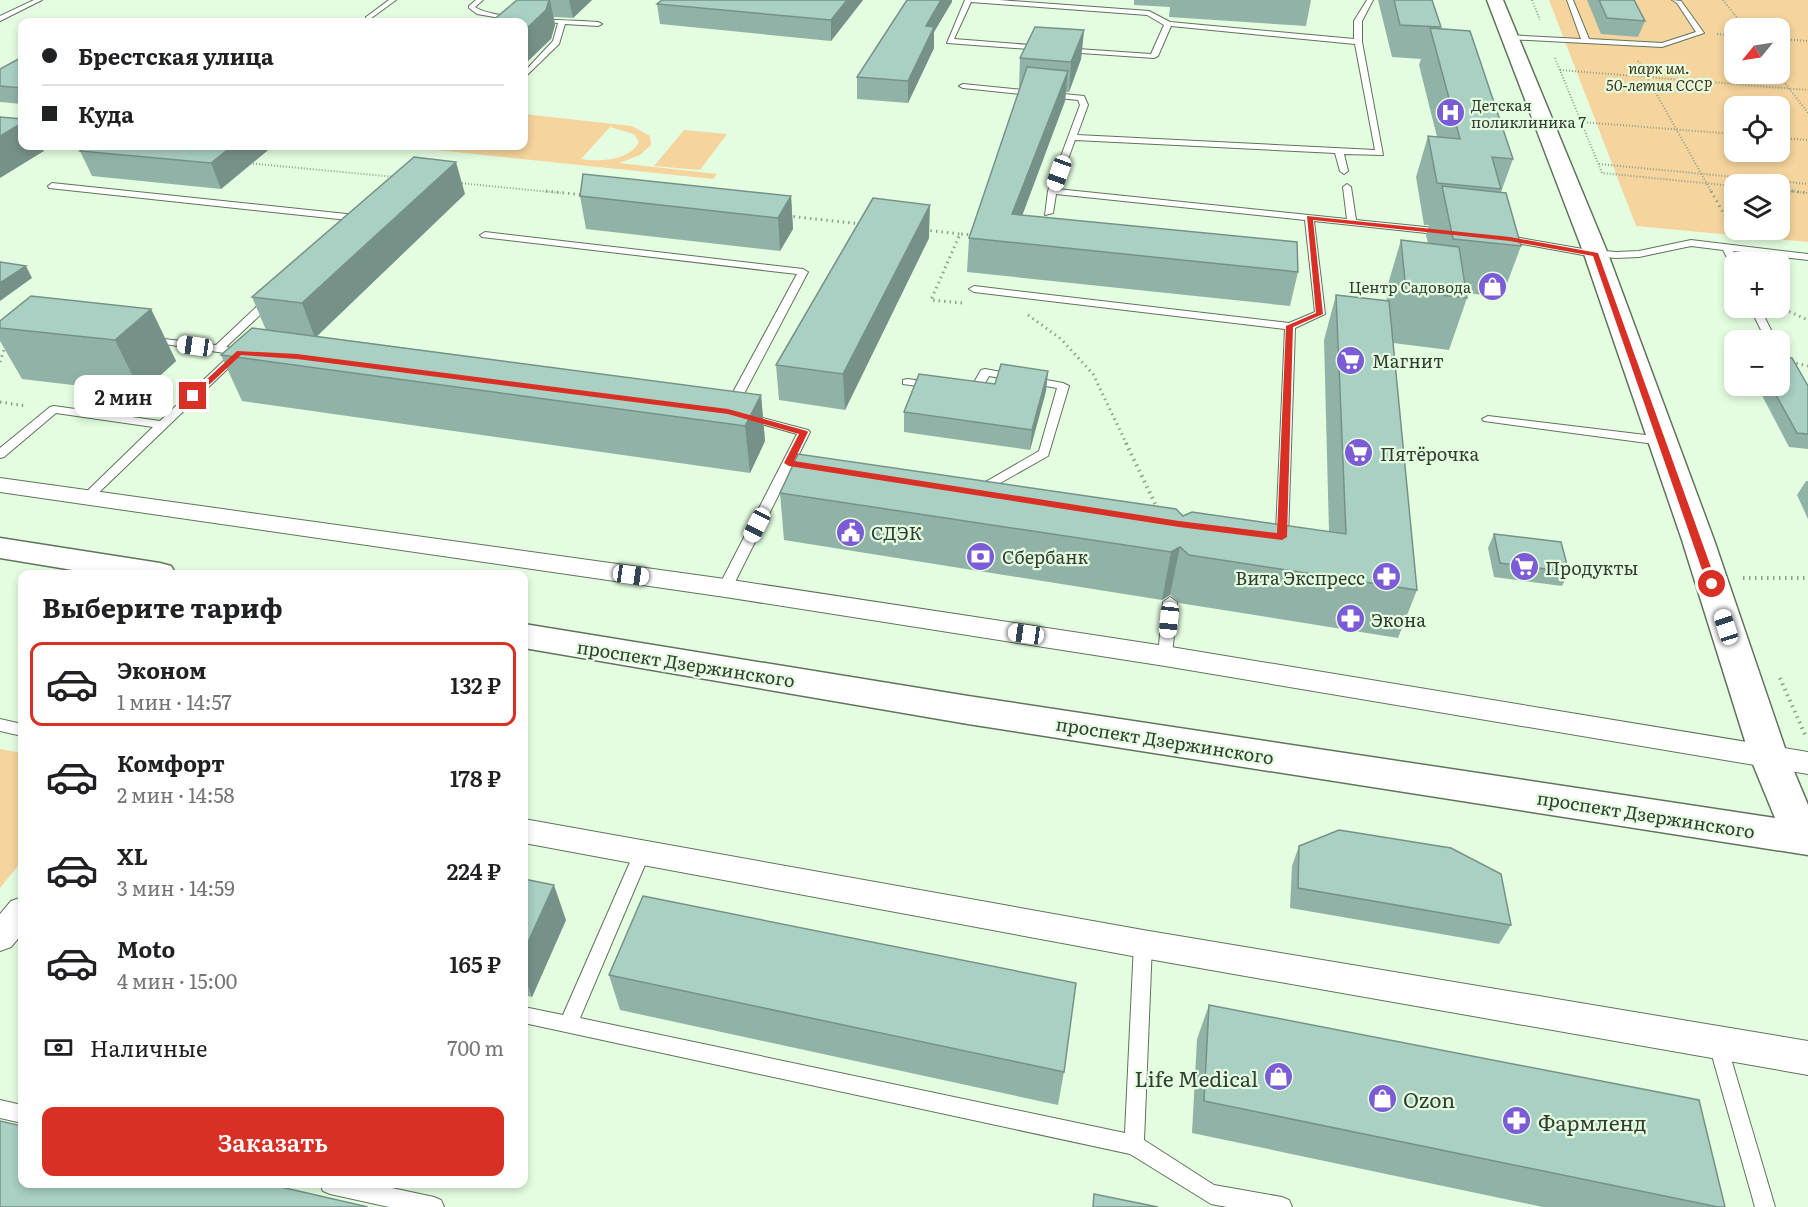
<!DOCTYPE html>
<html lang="ru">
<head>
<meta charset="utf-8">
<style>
	body { margin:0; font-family:Literata,serif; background:#f2f2f2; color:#202124; height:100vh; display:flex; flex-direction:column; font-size:22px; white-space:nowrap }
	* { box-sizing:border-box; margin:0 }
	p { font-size:20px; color:#757577 }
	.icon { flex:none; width:33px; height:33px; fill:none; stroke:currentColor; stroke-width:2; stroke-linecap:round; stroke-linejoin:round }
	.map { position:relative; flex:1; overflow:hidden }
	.side { position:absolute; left:18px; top:570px; width:510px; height:618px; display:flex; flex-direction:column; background:#fff; border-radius:12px; box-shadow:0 3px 9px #0003 }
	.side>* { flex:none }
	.banner { position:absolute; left:18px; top:18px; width:510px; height:132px; border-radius:12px; box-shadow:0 3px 9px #0003; display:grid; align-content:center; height:132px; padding:0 24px; background:#fff }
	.needle { width:39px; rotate:240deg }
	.buttons { position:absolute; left:1724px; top:18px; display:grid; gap:12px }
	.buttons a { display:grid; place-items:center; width:66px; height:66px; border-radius:12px; background:#fff; box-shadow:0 3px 9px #0003; font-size:30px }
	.end { position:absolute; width:27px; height:27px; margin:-14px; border:8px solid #d93025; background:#fff; box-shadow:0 0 0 3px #fff }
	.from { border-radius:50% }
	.bubble { position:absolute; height:42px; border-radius:12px; background:#fff; box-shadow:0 3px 9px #0003; font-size:20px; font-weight:600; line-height:42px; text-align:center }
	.car { position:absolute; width:18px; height:36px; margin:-18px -9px; border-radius:8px; box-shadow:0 0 4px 2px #0007; background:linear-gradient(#fff 24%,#345 0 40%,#fff 0 76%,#345 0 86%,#fff 0) }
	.banner b { display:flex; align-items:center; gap:21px; height:57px; font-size:22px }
	.banner b+b { border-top:2px solid #e0e0e0 }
	.banner i { width:15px; height:15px; background:#202124 }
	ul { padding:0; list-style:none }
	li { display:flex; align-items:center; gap:18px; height:84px; margin:0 12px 9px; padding:0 12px; border:3px solid transparent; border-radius:12px }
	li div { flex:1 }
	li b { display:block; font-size:22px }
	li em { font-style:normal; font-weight:600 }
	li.selected { border-color:#d93025 }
	li>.icon { width:54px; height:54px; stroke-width:1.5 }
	h2 { padding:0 24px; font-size:27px; line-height:72px }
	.pay { display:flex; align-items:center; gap:15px; height:66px; padding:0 24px; font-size:22px }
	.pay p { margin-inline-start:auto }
	.action { display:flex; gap:12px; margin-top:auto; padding:12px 24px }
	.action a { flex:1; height:69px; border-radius:12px; background:#d93025; color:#fff; font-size:24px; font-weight:600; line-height:69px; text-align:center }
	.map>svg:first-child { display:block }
	.green { fill:#f5d49d; fill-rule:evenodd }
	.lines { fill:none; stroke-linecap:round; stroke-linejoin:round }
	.lane-casing { stroke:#5f745b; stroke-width:2 }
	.street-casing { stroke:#5f745b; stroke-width:2 }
	.secondary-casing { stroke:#5f745b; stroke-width:3 }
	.path-far2 { stroke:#8ea08b; stroke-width:2; stroke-dasharray:1 2; stroke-linecap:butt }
	.path-far1 { stroke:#8ea08b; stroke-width:3; stroke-dasharray:1.5 4; stroke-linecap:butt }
	.path { stroke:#8ea08b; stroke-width:4; stroke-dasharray:1.5 4.5; stroke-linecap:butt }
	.lane { fill:#fff; fill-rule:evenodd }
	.street { fill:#fff; fill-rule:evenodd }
	.secondary { fill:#fff; fill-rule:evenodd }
	.wall { fill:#91b3a7 }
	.shaded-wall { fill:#769288 }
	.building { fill:#a9d0c2; stroke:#769288; stroke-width:1.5 }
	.route { fill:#d93025 }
	.labels { text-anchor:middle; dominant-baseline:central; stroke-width:4.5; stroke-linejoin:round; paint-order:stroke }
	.far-park-label { font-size:15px; font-style:italic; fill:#433315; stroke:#e4fde0 }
	.far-poi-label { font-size:15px; fill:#323c31; stroke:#e4fde0; text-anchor:start }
	.poi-label { font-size:18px; fill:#323c31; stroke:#e4fde0; text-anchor:start }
	.street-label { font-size:18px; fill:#323c31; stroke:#e4fde0 }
	.near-poi-label { font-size:21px; fill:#323c31; stroke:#e4fde0; text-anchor:start }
</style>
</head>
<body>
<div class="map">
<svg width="1808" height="1207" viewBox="0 0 1808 1207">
	<rect width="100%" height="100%" fill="#e4fde0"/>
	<!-- green -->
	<g class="green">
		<path d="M1549,0H1808V242L1636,226ZM1734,28H1779V74H1734ZM1734,106H1779V152H1734ZM1734,184H1779V230H1734Z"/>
		<path d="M524,114L632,126L650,136L651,145L640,155L619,163L717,174L713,179L399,146H524ZM610,127L634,134L639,142C629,161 599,162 581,159Z"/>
		<path d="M684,130L727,134L700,170L654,166Z"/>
		<path d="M0,749L22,753V861L0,888Z"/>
	</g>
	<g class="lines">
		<defs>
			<g id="lane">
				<path d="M34,0H42L0,21V16Z"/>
				<path d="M389,0H396L370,19H366V17Z"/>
				<path d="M476,0H483L475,7C493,20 572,20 598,22L602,24L598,26L565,24L559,44L524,78V72L553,41L558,23L514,20L504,22L506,19L477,14L469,8V6Z"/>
				<path d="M965,0H999L1149,11L1170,22L1354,39V21L1367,0H1373L1362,21V42L1383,155L1344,154L1348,171L1344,174L1340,171L1335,153L1075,140L1057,189L1347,219L1343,187L1347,184L1351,187L1356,220L1445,229L1450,232L1445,235L1314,221L1325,314L1295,328L1288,537L1287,540H1277L1271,536L1276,532L1285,329L974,292L969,289L974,286L1289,323L1315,312L1305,220L1056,194L1053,213L1045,215L1048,191L1080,105L1078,100L963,88L959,86L963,84L1084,96L1088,105L1077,135L1375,150L1355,44L1171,26L1158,56L1154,58L1066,52H1063V48L1151,54L1164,25L1147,15L971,2L954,39L1043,46L1047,48L1043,50L947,43Z"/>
				<path d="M1567,0H1573L1589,39L1662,43L1696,32L1677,3L1672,0L1681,1L1704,33L1662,47L1508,39L1504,37L1508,35L1581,39Z"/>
				<path d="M52,183L356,215L361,218L350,226L345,223L348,220L49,188L48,186Z"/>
				<path d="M485,232L803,269L808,272L737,407L731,410L725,407L797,274L482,237L480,235Z"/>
				<path d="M1503,235L1583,249L1616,252L1639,251L1691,240L1808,254V260L1733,251L1739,262H1734V266L1731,265L1723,250L1691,246L1639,257L1616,258L1583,255L1500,240L1498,238Z"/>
				<path d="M271,296L276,299L275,301L226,347L243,350V354L90,501L86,502L80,498L153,427L56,413L4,457L0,458V448L50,407L54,406L160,421L231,354L151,342L146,339L147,337L216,345L267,297Z"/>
				<path d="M1750,308H1760L1776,340H1766Z"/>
				<path d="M985,369L1063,383L1069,386L1048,456L979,495L975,494L973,491L975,488L1039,451L1057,388L989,376L980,392L962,391V387L972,386L981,370Z"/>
				<path d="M907,379L932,382L938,385L932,388L903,384V380Z"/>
				<path d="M748,414L808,430L810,432L732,588L725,593L718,588L797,434L744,419V415Z"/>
				<path d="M1488,416L1662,437L1668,441L1662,445L1484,421L1482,419Z"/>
				<path d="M1170,597L1177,602L1172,656L1170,660H1160L1158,656L1163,602Z"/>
				<path d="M0,719L22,724V736L0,731Z"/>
				<path d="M642,846L648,848L650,853L580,1018L1125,1133L1134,944L1137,939L1143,936L1149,939L1152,944L1144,1140L1214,1185L1282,1197L1289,1200L1292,1207H1227L1211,1204L1130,1154L524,1023V1007L563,1015L634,853L636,848Z"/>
				<path d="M1718,1036L1724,1039L1727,1045L1775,1207H1755L1709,1045L1712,1039Z"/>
				<path d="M0,1100L22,1105V1123L0,1118Z"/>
				<path d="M320,1184H373L434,1197L441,1200L444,1207H389L330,1194L323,1191Z"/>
			</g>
			<g id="street">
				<path d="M0,478L725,579L1165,646L1808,752V774L1165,666L725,597L0,492Z"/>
				<path d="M524,819L1143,930L1808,1041V1075L1143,958L524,843Z"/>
				<path d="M22,897V934L11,947L0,951V914L11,901Z"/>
			</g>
			<g id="secondary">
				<path d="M1487,0H1503L1608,254L1714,540L1788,757L1808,805V855L968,724L524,648V624L968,696L1775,818L1750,757L1682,540L1584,254Z"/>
				<path d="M0,538L160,563L171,566L176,574H97L0,558Z"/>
			</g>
		</defs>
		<!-- lane casing -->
		<use href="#lane" class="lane-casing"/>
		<!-- street casing -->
		<use href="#street" class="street-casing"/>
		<!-- secondary casing -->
		<use href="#secondary" class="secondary-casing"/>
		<!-- path-far2 -->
		<g class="path-far2">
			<path d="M1532,0L1540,20"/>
			<path d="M1723,0L1745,28"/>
			<path d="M1717,34L1734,36"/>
			<path d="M1779,39L1808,41"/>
			<path d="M1555,58L1602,173L1734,186"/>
			<path d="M1638,61L1712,193"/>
			<path d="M1560,70L1808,90"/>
			<path d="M1778,74L1808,113"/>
			<path d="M1581,122L1734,134"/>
			<path d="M1779,138L1808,140"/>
			<path d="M61,146L87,148"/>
			<path d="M247,163L395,177"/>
			<path d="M1599,164L1808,184"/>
			<path d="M459,183L561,193"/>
			<path d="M1779,190L1807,193"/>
		</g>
		<!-- path-far1 -->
		<g class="path-far1">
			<path d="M546,191L583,195"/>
			<path d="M1711,191L1733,230"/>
			<path d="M1792,191L1808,193"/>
			<path d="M788,216L861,224"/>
			<path d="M925,230L960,234"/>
			<path d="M962,303L931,300L960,234L974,235"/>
			<path d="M1779,307L1808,320"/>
			<path d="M1028,315L1061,339L1093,374L1127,445"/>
			<path d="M0,362L6,343"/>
			<path d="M1791,362L1808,366"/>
			<path d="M0,402L26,406"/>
		</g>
		<!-- path -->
		<g class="path">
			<path d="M1126,443L1158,510"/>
			<path d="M1743,578H1808"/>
			<path d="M1780,678L1806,737"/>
		</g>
		<!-- lane -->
		<use href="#lane" class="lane"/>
		<!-- street -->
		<use href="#street" class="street"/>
		<!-- secondary -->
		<use href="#secondary" class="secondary"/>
	</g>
	<!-- wall -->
	<g class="wall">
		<path d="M517,0H592L573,18L554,17L555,25L551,39Z"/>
		<path d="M863,0L831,41L660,24L657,4Z"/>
		<path d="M907,0H952L934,32V48L908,103L857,99V77Z"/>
		<path d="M1134,0H1311L1306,26L1169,17L1170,7L1134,5Z"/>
		<path d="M1378,0H1432L1440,29L1513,159L1501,192L1521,246L1502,297L1466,293L1467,298L1449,350L1393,343L1417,590L1398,638L1179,603L1170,595L1162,600L784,540L780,493L1183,516L1329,532L1324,340L1336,295L1387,301L1386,291L1401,240L1428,243L1426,235L1429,225H1424L1416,177L1428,136L1437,137L1419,65L1421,59L1392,57Z"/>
		<path d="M1587,0H1634L1645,21L1638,37L1601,34Z"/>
		<path d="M1084,30L1081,59L1069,92H1066L1065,101L1022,215L1298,272L1290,306L967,272L969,238L1020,87H1019L1020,58Z"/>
		<path d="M22,57V104L0,102V69Z"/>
		<path d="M87,146H273L221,189L92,176L80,151Z"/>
		<path d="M465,194L317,336L761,395L765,441L750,473L242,401L221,355L266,330L252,297Z"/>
		<path d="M580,196H791L793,229L780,251L586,229Z"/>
		<path d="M929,238L845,410L779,400L776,365Z"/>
		<path d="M151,309L176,361L141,393L22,379L0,341V321Z"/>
		<path d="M1048,371L1046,391L1030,450L904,432V412L995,384Z"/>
		<path d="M1757,386H1808V449L1789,447Z"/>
		<path d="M1806,481H1808V519L1797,495Z"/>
		<path d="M1494,534L1569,572L1562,586L1494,577L1488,548Z"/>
		<path d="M1299,846L1511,925L1499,944L1290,908L1292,866Z"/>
		<path d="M524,879L566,920L532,997L524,995Z"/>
		<path d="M609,975L1064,1072L1058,1105L620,1010Z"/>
		<path d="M1209,1005L1725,1207H1543L1192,1133L1197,1039Z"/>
	</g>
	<!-- shaded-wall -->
	<g class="shaded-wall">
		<path d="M549,0H550L555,25L551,39L524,65V31Z"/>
		<path d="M569,0H592L573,18Z"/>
		<path d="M847,0H863L831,41V20Z"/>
		<path d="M941,0H952V2L934,32V48L908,103V81L926,26Z"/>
		<path d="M1084,30L1081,59L1069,92L1071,62Z"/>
		<path d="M1068,71L1065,101L1012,243V214Z"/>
		<path d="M22,123V146H41L44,151L0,178V136Z"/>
		<path d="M232,146H273L221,189L211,163Z"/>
		<path d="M456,162L465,194L315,338L302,303Z"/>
		<path d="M791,196L793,229L780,251L778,218Z"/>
		<path d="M930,205L929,238L845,410L843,374Z"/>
		<path d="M26,266L32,278L0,301V283Z"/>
		<path d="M151,309L176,361L141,393L115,340Z"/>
		<path d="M1048,371L1046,391L1030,450L1032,430Z"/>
		<path d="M761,395L765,441L750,473L745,426Z"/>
		<path d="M1180,547L1170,595L1162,600L1171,552Z"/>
		<path d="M554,885L566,920L532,997L524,975V951Z"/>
	</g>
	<!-- building -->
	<g class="building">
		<path d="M517,0H549L546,10L524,31V22H491Z"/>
		<path d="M662,0H847L831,20L657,4Z"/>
		<path d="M907,0H941L926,26L934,27L908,81L857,77Z"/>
		<path d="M1394,0H1432L1441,27L1400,25Z"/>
		<path d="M1599,0H1634L1645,21L1607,18Z"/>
		<path d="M1035,27L1084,30L1071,62L1020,58Z"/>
		<path d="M1430,28L1470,31L1513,159L1492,157L1501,189L1437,183L1428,136L1460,139Z"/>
		<path d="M22,57V88L0,86V69Z"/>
		<path d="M1027,67L1068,71L1012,214L1297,242L1298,272L969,238Z"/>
		<path d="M0,117L22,119V123L0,136Z"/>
		<path d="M87,146H232L211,163L80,151Z"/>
		<path d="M414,157L456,162L302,303L252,297Z"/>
		<path d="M583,174L791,196L778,218L580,196Z"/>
		<path d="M1442,186L1506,193L1521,246L1453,239Z"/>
		<path d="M873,198L930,205L843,374L776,365Z"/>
		<path d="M1401,240L1459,247L1467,298L1406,291Z"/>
		<path d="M0,262L26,266L0,283Z"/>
		<path d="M1336,295L1389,301L1417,590L1189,555L1180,547L1171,552L780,493L798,454L1176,509L1183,516L1192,512L1346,534Z"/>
		<path d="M31,296L151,309L115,340L0,328V321Z"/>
		<path d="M252,328L761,395L745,426L221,355Z"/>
		<path d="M1779,357L1792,358L1808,386V434L1797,433L1771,386H1779Z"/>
		<path d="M1001,364L1048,371L1032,430L904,412L919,374L995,384Z"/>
		<path d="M1494,534L1561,542L1569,572L1500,563Z"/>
		<path d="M1339,830L1451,848L1501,874L1511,925L1298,888L1299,846Z"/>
		<path d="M524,879L554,885L524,951Z"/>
		<path d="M643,896L1076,983L1064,1072L609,975Z"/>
		<path d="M1209,1005L1699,1100L1725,1207H1718L1204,1101Z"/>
		<path d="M0,1121L22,1126V1184H268L368,1207H0Z"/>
		<path d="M1094,1194L1158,1207H1093Z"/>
	</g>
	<!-- route -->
	<path class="route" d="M1307,216L1510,237L1598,253L1717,584L1716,586H1709L1707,584L1593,256L1510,241L1313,220L1323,314L1293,327L1287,537L1282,540L1179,527L789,466L784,463L799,434L728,414L297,359L241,355L195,398L189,396L237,351L297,354L728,409L807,431L808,432L794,461L1179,521L1277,533L1286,326L1316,313Z"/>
	<!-- icons -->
	<defs>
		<symbol id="hospital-disc" viewBox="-11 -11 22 22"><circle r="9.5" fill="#7c5bd6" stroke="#e4fde0"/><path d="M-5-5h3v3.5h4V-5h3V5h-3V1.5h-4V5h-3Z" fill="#fff"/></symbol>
		<symbol id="shop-disc" viewBox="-11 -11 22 22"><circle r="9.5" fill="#7c5bd6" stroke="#e4fde0"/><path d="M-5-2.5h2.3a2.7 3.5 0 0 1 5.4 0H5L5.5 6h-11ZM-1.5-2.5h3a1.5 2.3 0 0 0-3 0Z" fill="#fff"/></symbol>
		<symbol id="supermarket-disc" viewBox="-11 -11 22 22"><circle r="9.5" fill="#7c5bd6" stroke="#e4fde0"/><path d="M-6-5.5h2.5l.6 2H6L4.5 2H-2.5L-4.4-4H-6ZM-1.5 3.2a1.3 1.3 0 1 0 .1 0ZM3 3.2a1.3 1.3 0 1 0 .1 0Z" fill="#fff"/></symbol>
		<symbol id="civic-disc" viewBox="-11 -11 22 22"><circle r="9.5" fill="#7c5bd6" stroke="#e4fde0"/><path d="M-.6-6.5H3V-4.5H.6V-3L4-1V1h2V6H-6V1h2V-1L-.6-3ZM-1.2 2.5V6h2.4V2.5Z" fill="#fff"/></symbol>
		<symbol id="bank-disc" viewBox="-11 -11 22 22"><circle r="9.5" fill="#7c5bd6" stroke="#e4fde0"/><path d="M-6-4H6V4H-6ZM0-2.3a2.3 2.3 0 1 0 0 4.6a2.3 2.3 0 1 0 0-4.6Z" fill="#fff"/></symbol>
		<symbol id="pharmacy-disc" viewBox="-11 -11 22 22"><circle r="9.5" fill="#7c5bd6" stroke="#e4fde0"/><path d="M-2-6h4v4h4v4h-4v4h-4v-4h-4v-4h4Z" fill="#fff"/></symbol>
	</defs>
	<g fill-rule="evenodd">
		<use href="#hospital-disc" x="1434" y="96" width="33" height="33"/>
		<use href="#shop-disc" x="1476" y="270" width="33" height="33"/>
		<use href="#supermarket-disc" x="1334" y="344" width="33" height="33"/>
		<use href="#supermarket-disc" x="1342" y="436" width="33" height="33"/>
		<use href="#civic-disc" x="834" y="516" width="33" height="33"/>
		<use href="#bank-disc" x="964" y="540" width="33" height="33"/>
		<use href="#supermarket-disc" x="1508" y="550" width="33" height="33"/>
		<use href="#pharmacy-disc" x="1370" y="560" width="33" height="33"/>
		<use href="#pharmacy-disc" x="1334" y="602" width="33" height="33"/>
		<use href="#shop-disc" x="1262" y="1060" width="33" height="33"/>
		<use href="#shop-disc" x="1366" y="1082" width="33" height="33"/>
		<use href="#pharmacy-disc" x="1500" y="1104" width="33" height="33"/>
	</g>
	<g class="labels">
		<!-- far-park labels -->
		<g class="far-park-label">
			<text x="1659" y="67">парк им.<tspan x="1659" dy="17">50-летия СССР</tspan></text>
		</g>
		<!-- far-poi labels -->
		<g class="far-poi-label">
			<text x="1471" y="104">Детская<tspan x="1471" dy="17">поликлиника 7</tspan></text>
			<text x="1471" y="286" text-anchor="end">Центр Садовода</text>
		</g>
		<!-- poi labels -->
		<g class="poi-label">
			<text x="1372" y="360">Магнит</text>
			<text x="1380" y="453">Пятёрочка</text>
			<text x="871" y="532">СДЭК</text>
			<text x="1002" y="556">Сбербанк</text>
			<text x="1545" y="567">Продукты</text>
			<text x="1365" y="577" text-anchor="end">Вита Экспресс</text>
			<text x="1371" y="619">Экона</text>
		</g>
		<!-- street labels -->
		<g class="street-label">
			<text transform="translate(686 663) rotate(9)">проспект Дзержинского</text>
			<text transform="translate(1165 740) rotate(9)">проспект Дзержинского</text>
			<text transform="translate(1646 814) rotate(9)">проспект Дзержинского</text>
		</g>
		<!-- near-poi labels -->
		<g class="near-poi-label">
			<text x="1258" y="1077" text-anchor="end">Life Medical</text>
			<text x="1403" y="1098">Ozon</text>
			<text x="1538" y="1121">Фармленд</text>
		</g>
	</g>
</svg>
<div class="buttons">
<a><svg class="needle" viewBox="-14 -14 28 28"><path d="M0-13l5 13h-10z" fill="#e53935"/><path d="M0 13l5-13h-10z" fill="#757577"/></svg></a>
<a><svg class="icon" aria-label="locate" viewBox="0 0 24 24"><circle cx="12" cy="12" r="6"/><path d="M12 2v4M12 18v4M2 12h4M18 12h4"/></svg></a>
<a><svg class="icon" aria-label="layers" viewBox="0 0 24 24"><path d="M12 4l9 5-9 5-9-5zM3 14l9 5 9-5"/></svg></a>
<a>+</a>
<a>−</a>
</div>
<i class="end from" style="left:1712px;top:584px"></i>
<i class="end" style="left:193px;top:396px"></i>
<div class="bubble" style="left:74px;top:375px;width:99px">2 мин</div>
<i class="car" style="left:1059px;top:173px;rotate:200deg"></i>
<i class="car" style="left:195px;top:346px;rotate:278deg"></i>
<i class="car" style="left:757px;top:525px;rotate:207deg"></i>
<i class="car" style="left:631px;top:575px;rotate:98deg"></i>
<i class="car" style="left:1169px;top:620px;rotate:186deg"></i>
<i class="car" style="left:1726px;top:627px;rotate:342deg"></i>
<i class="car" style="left:1026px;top:634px;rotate:278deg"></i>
<div class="banner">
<b><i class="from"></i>Брестская улица</b>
<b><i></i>Куда</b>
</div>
<section class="side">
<h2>Выберите тариф</h2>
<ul>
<li class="selected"><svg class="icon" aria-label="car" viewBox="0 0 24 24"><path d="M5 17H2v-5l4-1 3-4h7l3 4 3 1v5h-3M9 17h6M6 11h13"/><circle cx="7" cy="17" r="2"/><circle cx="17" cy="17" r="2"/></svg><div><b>Эконом</b><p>1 мин · 14:57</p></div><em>132 ₽</em></li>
<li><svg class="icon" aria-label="car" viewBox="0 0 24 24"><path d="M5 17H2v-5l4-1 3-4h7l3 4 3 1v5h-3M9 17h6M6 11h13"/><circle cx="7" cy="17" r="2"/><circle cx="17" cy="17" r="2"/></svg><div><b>Комфорт</b><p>2 мин · 14:58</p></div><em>178 ₽</em></li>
<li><svg class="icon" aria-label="car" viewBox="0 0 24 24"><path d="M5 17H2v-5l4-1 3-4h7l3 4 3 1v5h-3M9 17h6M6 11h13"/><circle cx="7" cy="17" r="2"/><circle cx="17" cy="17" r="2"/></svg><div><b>XL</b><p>3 мин · 14:59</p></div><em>224 ₽</em></li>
<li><svg class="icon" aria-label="car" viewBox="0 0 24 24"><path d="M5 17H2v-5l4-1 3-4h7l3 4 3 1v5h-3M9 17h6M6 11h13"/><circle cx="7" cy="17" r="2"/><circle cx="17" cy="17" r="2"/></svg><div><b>Moto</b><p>4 мин · 15:00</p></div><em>165 ₽</em></li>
</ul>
<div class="pay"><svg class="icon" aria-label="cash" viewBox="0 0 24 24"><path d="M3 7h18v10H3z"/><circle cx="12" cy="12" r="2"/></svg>Наличные<p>700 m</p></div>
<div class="action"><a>Заказать</a></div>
</section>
</div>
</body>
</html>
